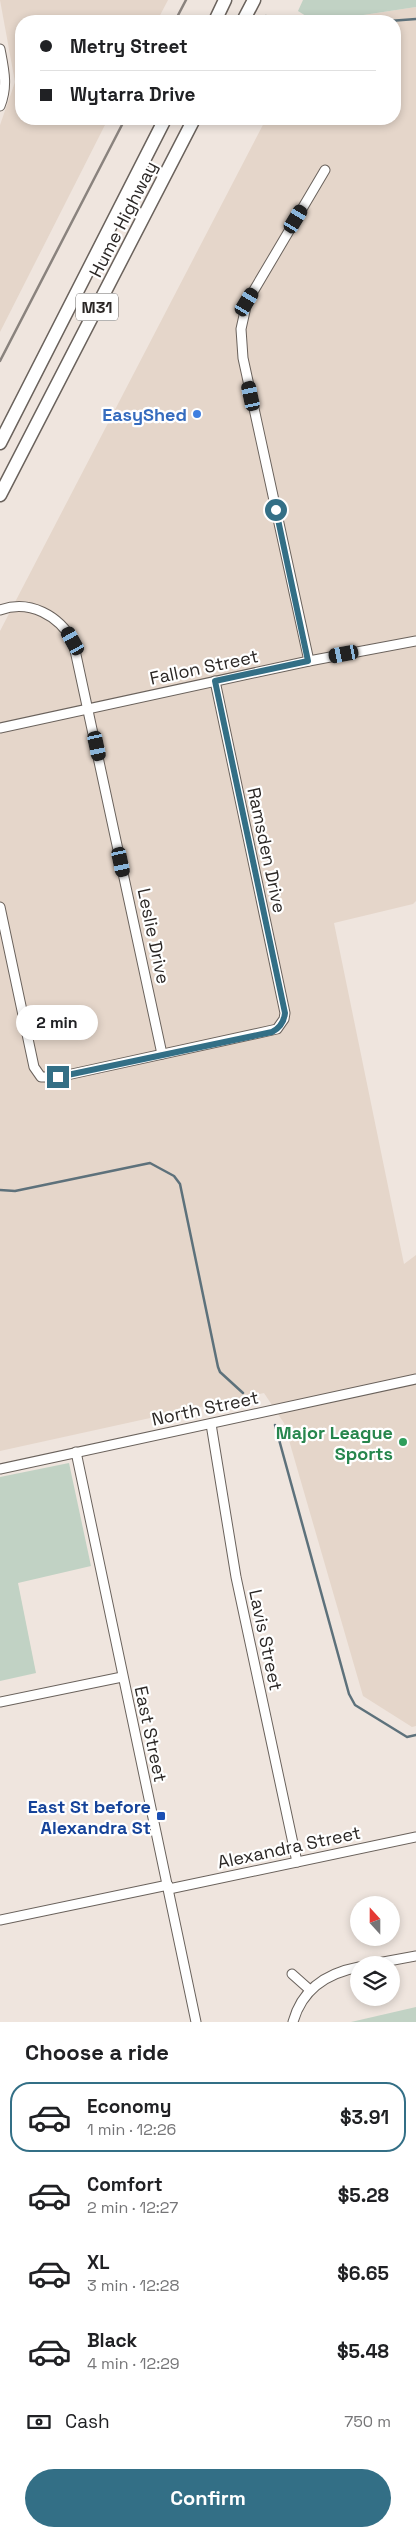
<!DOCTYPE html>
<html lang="en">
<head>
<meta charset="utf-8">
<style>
	body { margin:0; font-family:"Space Grotesk",sans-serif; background:#f6f6f6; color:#202124; height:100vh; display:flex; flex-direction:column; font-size:19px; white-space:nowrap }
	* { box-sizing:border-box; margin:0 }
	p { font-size:16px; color:#757577 }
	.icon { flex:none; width:28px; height:28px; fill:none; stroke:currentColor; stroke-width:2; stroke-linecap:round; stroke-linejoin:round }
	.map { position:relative; height:2022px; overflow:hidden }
	.drawer { display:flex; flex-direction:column; background:#fff; flex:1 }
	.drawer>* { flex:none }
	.top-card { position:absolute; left:15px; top:15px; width:386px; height:110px; border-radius:20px; box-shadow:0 2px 8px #0003; display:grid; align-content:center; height:110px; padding:0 25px; background:#fff }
	.needle { width:32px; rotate:339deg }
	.controls { position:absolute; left:350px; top:1896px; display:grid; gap:10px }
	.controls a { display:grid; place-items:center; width:50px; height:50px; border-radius:50%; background:#fff; box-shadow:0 2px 8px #0003; font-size:25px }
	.end { position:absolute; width:22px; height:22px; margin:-11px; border:6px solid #336f86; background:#fff; box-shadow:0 0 0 2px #fff }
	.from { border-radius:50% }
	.bubble { position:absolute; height:35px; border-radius:18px; background:#fff; box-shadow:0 2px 8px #0003; font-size:16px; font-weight:700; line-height:35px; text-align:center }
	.car { position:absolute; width:15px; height:30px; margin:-15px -8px; border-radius:6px; box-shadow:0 0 4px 1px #0007; background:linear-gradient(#222 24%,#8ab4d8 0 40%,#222 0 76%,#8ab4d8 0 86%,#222 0) }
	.top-card b { display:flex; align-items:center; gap:18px; height:48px; font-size:19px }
	.top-card b+b { border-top:1px solid #e0e0e0 }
	.top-card i { width:12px; height:12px; background:#202124 }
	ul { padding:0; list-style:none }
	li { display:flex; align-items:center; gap:15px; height:70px; margin:0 10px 8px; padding:0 15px; border:2px solid transparent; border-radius:20px }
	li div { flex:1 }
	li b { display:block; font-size:19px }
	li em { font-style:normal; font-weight:700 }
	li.active { border-color:#336f86 }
	li>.icon { width:45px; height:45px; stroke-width:1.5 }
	h2 { padding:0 25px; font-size:22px; line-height:60px }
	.pay { display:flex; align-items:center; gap:12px; height:55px; padding:0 25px; font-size:19px }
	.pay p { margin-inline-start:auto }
	.button { display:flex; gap:10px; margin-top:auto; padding:10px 25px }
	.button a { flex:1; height:58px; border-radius:30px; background:#336f86; color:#fff; font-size:20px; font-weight:700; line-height:58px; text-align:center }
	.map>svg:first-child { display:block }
	.built { fill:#e5d6ca }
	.green { fill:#c1d2c4 }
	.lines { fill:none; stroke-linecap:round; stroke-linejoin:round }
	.stream { stroke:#5d717b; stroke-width:2.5 }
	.minor-casing { stroke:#6a625c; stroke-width:11 }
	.highway-casing { stroke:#6a625c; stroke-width:15 }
	.minor { stroke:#fff; stroke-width:9 }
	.highway { stroke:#fff; stroke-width:12 }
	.rail { stroke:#8a837e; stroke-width:2.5 }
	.route { stroke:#336f86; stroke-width:6 }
	.shop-dot { fill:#3f7fe0; stroke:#fff; stroke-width:2 }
	.leisure-dot { fill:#2e9e5b; stroke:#fff; stroke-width:2 }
	.transit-dot { fill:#1a4fb4; stroke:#fff; stroke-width:2 }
	.labels { text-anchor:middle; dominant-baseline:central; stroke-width:4.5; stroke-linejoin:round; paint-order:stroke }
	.shield { fill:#fff; stroke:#6b6866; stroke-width:1 }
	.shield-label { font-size:16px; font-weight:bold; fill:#2b2725 }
	.street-label { font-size:18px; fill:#2b2725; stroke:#fff }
	.shop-label { font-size:18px; font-weight:bold; fill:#366cbe; stroke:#fff; text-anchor:end }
	.leisure-label { font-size:18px; font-weight:bold; fill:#27864d; stroke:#fff; text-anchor:end }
	.transit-label { font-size:18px; font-weight:bold; fill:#164399; stroke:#fff; text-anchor:end }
</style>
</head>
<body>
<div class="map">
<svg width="416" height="2022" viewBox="0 0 416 2022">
	<rect width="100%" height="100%" fill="#efe5de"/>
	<!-- built -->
	<g class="built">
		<path d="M0,0H168L157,21H21V119H108L0,332V125L15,82Z"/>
		<path d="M416,7V901L413,904L334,923L404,1264L416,1255V1726L412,1727L363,1696L284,1423L264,1393L0,1451V631L266,119H395V21H324Z"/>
	</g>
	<!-- green -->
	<g class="green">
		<path d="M303,0H416V7L324,21H314L298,11Z"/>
		<path d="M69,1463L91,1566L18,1583L36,1673L0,1681V1477Z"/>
		<path d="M416,2007V2022H351Z"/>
	</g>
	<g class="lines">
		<!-- stream -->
		<g class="stream">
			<path d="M266,16L275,21"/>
			<path d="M389,21L416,19"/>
			<path d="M0,1190L15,1191L150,1163L174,1176L180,1184L218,1367L220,1372L243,1393"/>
			<path d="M275,1425L349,1694L355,1705L407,1737L416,1735"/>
		</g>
		<defs>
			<g id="minor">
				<path d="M0,49C4,70 8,86 0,106"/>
				<path d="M0,610C30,599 59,616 73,641L162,1054"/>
				<path d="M309,661L243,358L241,329L247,302L325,170"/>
				<path d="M0,728L309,661L416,641"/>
				<path d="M0,907L34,1067L41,1077H58L277,1029L284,1019L285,1013L215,681"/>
				<path d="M211,1424L236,1577L297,1862"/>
				<path d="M76,1452L196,2022"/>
				<path d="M0,1469L416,1379"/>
				<path d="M0,1702L122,1677"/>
				<path d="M169,1889L416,1837"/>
				<path d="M0,1920L168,1885"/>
				<path d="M367,1965L416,1956"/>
				<path d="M292,1974L310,1990"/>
				<path d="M293,2022C302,1989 327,1973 359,1967"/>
			</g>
			<g id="highway">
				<path d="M215,21L225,0"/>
				<path d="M243,21L254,0"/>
				<path d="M0,443L165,119"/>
				<path d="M0,495L194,119"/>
			</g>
		</defs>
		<!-- minor casing -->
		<use href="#minor" class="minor-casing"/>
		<!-- highway casing -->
		<use href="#highway" class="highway-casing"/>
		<!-- minor -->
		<use href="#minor" class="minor"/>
		<!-- highway -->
		<use href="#highway" class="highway"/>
		<!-- rail -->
		<g class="rail">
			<path d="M175,21L186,0"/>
			<path d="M0,361L125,119"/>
		</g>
	</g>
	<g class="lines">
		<!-- route -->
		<path class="route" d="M58,1077L272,1032C280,1028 284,1022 285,1013L215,681L308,661L276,510"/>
	</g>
	<!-- markers -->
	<circle class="shop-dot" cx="197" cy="414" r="5"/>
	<circle class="leisure-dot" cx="403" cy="1442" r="5"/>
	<rect class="transit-dot" x="156" y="1811" width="10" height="10" rx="2.5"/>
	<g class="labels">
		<!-- shield labels -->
		<rect class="shield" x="76" y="293.5" width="42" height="27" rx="4"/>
		<g class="shield-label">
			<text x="97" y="307">M31</text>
		</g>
		<!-- street labels -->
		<g class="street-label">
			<text transform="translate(123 219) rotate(-63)">Hume Highway</text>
			<text transform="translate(204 667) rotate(-12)">Fallon Street</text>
			<text transform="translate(267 850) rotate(78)">Ramsden Drive</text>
			<text transform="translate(154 936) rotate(78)">Leslie Drive</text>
			<text transform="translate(205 1408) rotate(-12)">North Street</text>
			<text transform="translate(266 1640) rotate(78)">Lavis Street</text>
			<text transform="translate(151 1734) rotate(78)">East Street</text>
			<text transform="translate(289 1847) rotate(-12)">Alexandra Street</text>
		</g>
		<!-- shop labels -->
		<g class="shop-label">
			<text x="187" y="414">EasyShed</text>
		</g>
		<!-- leisure labels -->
		<g class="leisure-label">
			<text x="393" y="1432">Major League<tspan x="393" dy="21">Sports</tspan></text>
		</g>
		<!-- transit labels -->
		<g class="transit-label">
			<text x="151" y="1806">East St before<tspan x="151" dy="21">Alexandra St</tspan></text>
		</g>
	</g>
</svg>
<div class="controls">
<a><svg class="needle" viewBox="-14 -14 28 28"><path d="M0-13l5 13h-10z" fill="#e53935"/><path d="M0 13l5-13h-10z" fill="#757577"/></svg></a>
<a><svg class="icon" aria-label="layers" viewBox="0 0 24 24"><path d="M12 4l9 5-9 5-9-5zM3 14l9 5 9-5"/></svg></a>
</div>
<i class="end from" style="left:276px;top:510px"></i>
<i class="end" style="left:58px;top:1077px"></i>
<div class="bubble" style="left:16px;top:1005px;width:82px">2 min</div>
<i class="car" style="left:296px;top:219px;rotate:31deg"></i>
<i class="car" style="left:247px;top:302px;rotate:31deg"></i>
<i class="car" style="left:251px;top:396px;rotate:348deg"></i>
<i class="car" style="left:73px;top:641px;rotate:331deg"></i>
<i class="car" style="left:344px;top:654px;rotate:259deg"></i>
<i class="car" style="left:97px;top:746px;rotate:168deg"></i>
<i class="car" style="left:121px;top:862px;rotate:168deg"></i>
<div class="top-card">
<b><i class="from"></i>Metry Street</b>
<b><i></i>Wytarra Drive</b>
</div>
</div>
<section class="drawer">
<h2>Choose a ride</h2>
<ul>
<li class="active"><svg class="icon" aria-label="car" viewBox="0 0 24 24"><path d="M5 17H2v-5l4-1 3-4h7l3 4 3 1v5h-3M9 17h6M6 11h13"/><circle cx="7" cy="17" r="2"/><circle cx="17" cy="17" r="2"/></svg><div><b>Economy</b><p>1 min · 12:26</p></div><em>$3.91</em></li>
<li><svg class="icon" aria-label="car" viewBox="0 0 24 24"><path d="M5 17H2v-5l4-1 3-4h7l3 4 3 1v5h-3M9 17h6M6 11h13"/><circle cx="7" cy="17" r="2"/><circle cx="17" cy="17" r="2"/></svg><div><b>Comfort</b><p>2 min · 12:27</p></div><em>$5.28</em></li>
<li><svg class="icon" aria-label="car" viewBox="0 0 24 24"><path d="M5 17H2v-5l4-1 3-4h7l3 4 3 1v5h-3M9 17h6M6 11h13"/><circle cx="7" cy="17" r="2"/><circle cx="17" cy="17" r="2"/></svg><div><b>XL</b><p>3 min · 12:28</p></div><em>$6.65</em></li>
<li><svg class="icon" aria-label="car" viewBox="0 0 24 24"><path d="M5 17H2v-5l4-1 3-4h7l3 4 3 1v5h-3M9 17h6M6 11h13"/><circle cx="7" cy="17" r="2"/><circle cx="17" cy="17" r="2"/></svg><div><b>Black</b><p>4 min · 12:29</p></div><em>$5.48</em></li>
</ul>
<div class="pay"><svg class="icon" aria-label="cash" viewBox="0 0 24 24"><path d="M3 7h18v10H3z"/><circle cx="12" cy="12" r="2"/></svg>Cash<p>750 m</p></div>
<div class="button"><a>Confirm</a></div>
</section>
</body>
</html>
